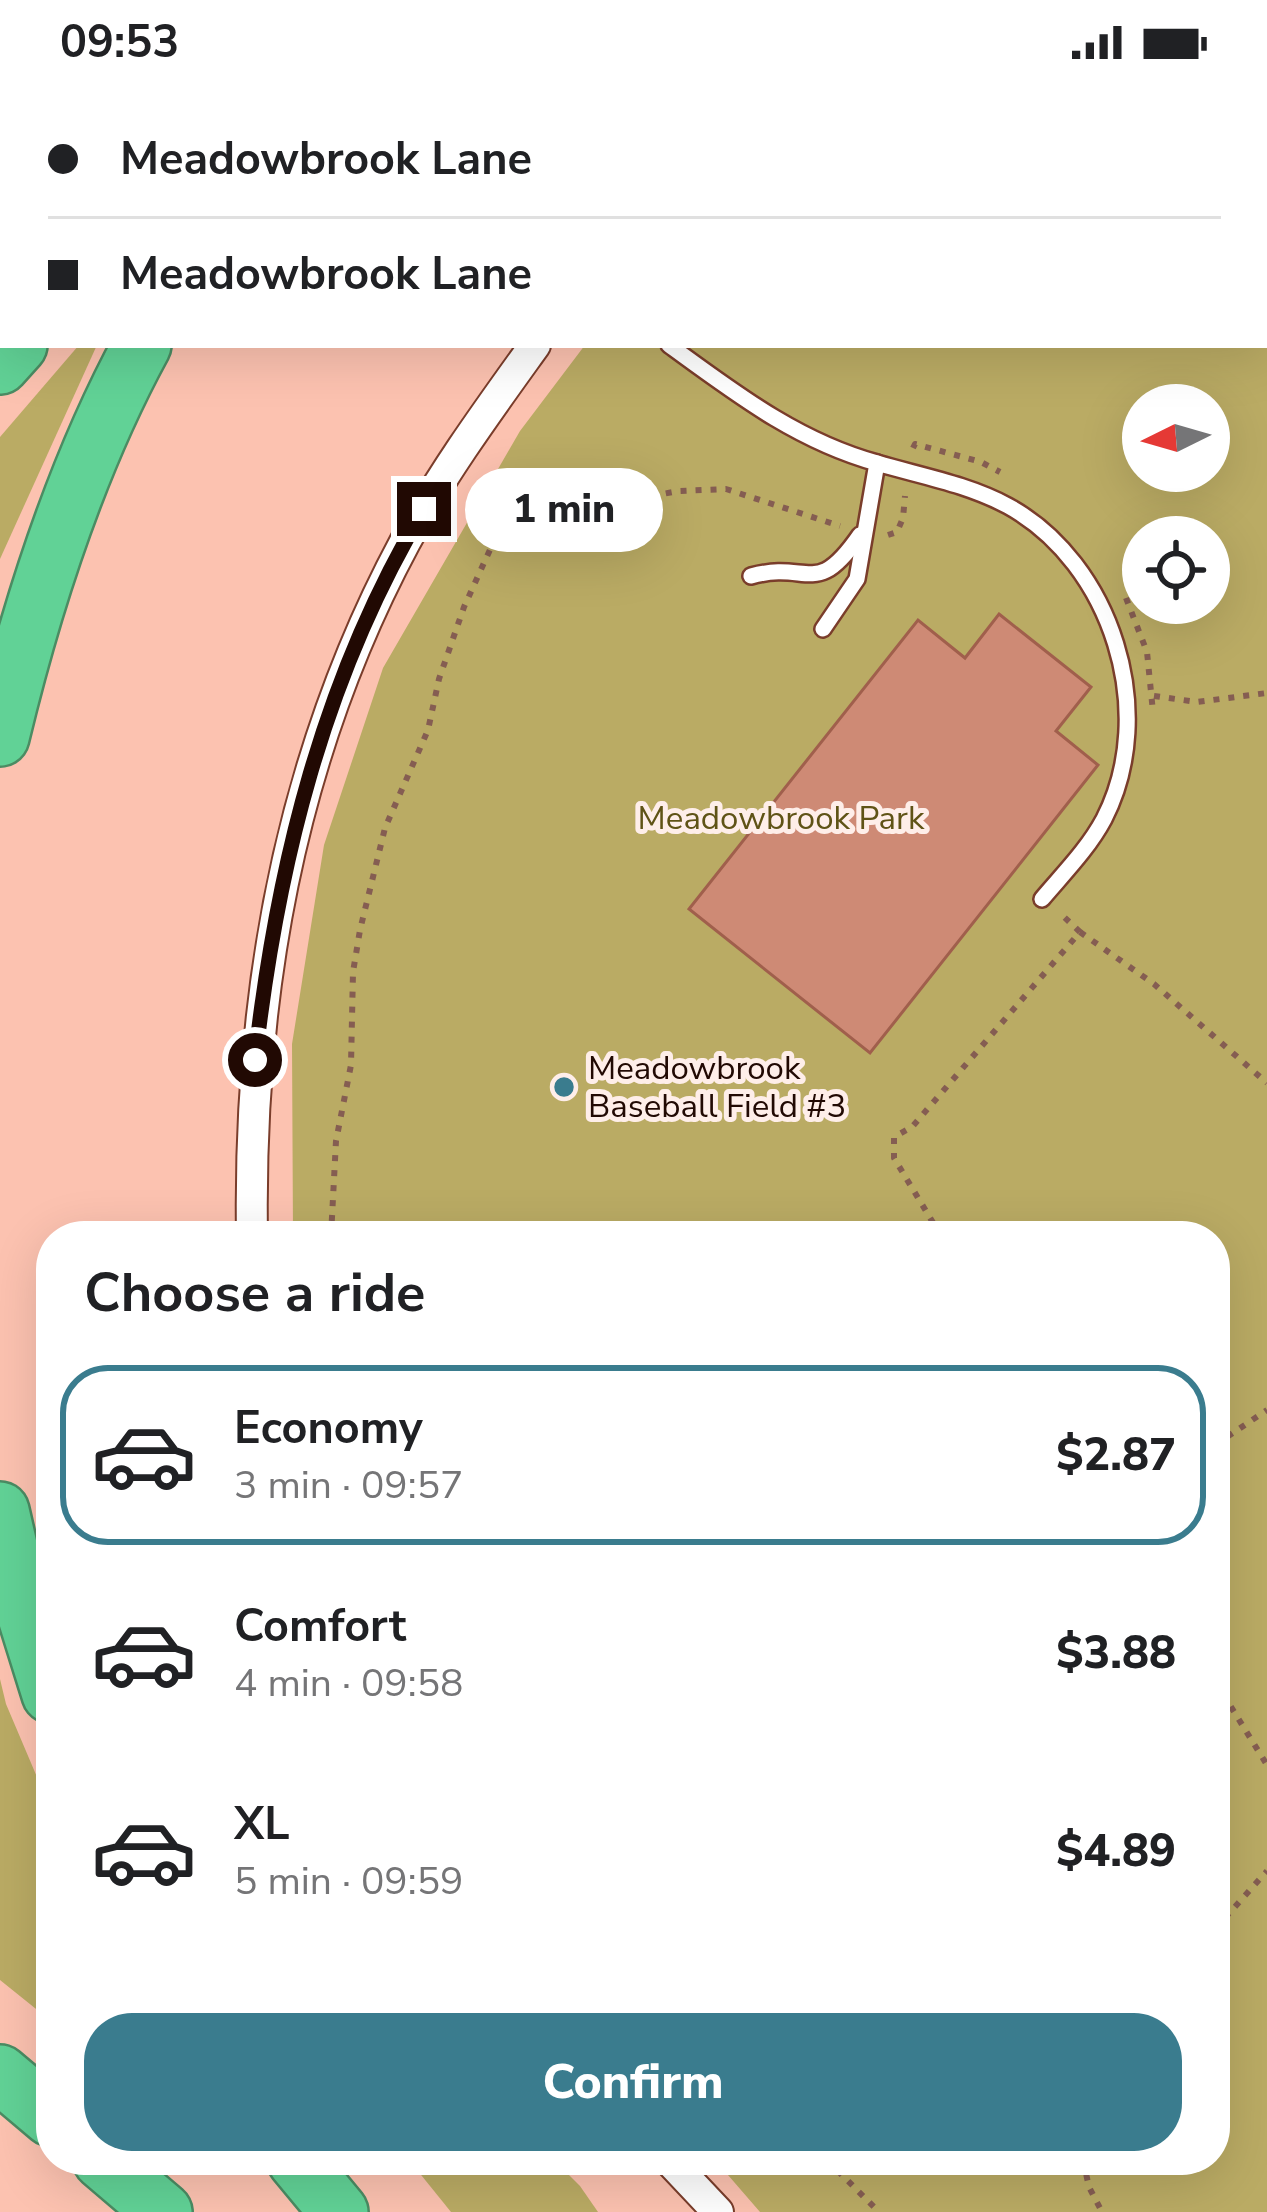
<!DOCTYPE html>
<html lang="en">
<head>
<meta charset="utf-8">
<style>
	body { margin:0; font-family:"Nunito Sans",sans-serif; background:#f2f2f2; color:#202124; height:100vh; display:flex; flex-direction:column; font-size:45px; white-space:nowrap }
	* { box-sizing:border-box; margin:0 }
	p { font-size:39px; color:#757577 }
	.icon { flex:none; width:66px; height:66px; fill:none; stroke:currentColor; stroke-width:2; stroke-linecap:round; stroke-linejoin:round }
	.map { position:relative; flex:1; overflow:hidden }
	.side { position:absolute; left:36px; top:1137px; width:1194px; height:954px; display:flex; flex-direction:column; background:#fff; border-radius:48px; box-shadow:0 12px 48px #0002 }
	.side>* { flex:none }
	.top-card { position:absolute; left:0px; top:0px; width:1269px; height:264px; box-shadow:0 12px 48px #0002; display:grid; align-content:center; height:264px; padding:0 48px; background:#fff }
	.needle { width:78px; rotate:265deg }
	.tools { position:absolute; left:1122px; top:300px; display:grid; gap:24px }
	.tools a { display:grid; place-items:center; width:108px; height:108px; border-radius:50%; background:#fff; box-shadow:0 12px 48px #0002; font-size:60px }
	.end { position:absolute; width:54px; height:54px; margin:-27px; border:15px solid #210903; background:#fff; box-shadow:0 0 0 6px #fff }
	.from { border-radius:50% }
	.bubble { position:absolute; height:84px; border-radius:42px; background:#fff; box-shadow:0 12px 48px #0002; font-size:39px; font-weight:800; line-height:84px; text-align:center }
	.top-card b { display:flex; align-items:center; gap:42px; height:114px; font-size:45px }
	.top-card b+b { border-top:3px solid #e0e0e0 }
	.top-card i { width:30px; height:30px; background:#202124 }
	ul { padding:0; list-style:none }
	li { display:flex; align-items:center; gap:36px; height:180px; margin:0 24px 18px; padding:0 24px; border:6px solid transparent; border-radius:48px }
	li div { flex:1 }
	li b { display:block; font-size:45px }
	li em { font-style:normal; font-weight:800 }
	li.on { border-color:#3a7c8e }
	li>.icon { width:108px; height:108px; stroke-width:1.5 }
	h2 { padding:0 48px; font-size:54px; line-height:144px }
	.button { display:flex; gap:24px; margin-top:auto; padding:24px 48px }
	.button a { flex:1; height:138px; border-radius:48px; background:#3a7c8e; color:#fff; font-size:48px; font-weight:800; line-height:138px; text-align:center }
	.status { display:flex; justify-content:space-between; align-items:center; height:84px; padding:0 60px; background:#fff; direction:ltr }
	.status svg { height:33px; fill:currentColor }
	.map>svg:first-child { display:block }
	.green { fill:#baab64; fill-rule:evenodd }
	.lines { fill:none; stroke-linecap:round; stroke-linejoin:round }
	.stream { stroke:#7179bc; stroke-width:10 }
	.building { fill:#ce8a75; stroke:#a05f4c; stroke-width:3 }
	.service-casing { stroke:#7a3d2b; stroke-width:20 }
	.minor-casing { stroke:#7a3d2b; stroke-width:34 }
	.motorway-casing { stroke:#4b8c63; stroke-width:62 }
	.path { stroke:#855d52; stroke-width:6; stroke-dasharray:6 9; stroke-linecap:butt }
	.service { stroke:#fff; stroke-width:15 }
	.minor { stroke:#fff; stroke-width:30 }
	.motorway { stroke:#61d296; stroke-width:57 }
	.route { stroke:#210903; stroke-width:15 }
	.poi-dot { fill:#3a7c8e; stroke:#feeee9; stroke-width:4.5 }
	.labels { text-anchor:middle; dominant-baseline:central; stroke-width:10; stroke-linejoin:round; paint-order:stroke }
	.park-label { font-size:33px; fill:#5f5316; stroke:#feeee9 }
	.poi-label { font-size:33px; fill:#210903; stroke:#feeee9; text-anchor:start }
</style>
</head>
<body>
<div class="status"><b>09:53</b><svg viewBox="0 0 49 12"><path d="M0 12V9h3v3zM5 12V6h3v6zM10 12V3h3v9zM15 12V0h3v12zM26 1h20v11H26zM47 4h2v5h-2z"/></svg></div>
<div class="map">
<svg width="1267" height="2128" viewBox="0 0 1267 2128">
	<rect width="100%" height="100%" fill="#fcc2b0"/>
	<!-- green -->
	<g class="green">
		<path d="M781,0H1267V2128H760L715,2076H1215V1152H293L292,960L324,761L383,584L520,347L585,261H1266V3H779ZM1143,321H1209V387H1143ZM1143,453H1209V519H1143Z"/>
		<path d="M79,261H97L0,475V353Z"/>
		<path d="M0,1595L6,1620L51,1726V1937L0,1896Z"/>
		<path d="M409,2076H554L580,2102L598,2128H451Z"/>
	</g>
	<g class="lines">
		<!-- stream -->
		<g class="stream">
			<path d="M1068,0L1069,3"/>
			<path d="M1266,167H1267"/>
		</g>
	</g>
	<!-- building -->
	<path class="building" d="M999,530L1091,603L1056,647L1098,681L870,969L689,825L918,536L965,574Z"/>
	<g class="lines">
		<defs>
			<g id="service">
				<path d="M669,261C735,309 797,357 877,379L857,495L823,545"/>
				<path d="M877,379C921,392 967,400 1008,422C1112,479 1159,628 1104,735C1088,765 1063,790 1042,815"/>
				<path d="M751,492C810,476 815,516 860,451"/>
			</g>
			<g id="minor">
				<path d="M724,3L727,0"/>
				<path d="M252,1152C248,910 289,674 405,458C442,389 489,325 535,261"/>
				<path d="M669,2076L718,2128"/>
			</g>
			<g id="motorway">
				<path d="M252,3L255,0"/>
				<path d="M301,3L303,0"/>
				<path d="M0,281L18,261"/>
				<path d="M0,653C32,520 76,382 142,261"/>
				<path d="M0,1427L17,1501L51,1610"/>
				<path d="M0,1990L51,2033"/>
				<path d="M102,2076L163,2128"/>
				<path d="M296,2076L339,2128"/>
			</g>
		</defs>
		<!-- service casing -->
		<use href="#service" class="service-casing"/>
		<!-- minor casing -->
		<use href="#minor" class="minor-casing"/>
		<!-- motorway casing -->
		<use href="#motorway" class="motorway-casing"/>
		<!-- path -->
		<g class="path">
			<path d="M913,364L915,360L981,378L1000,388"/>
			<path d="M888,451L897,448L903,434L905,412"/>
			<path d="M1126,514L1147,568L1153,628"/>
			<path d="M1154,612L1197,618L1267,609"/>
			<path d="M1080,848L1154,900L1267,999"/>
			<path d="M331,1152L336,1057L351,981L353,888L360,846L385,744L428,646L439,595L464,523L508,426L518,423L578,426L678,407L726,405L840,442"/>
			<path d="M941,1152L894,1074V1053L912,1043L1080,848L1062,831"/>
			<path d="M1215,1361L1267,1326"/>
			<path d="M1215,1597L1267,1681"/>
			<path d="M1215,1845L1267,1787"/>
			<path d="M827,2076L879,2128"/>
			<path d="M1083,2076L1089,2103L1102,2128"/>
		</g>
		<!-- service -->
		<use href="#service" class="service"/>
		<!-- minor -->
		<use href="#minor" class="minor"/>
		<!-- motorway -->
		<use href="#motorway" class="motorway"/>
	</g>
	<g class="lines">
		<!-- route -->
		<path class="route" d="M255,976C277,782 323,594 424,425"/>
	</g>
	<!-- markers -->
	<circle class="poi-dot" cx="564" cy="1003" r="12"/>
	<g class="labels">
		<!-- park labels -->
		<g class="park-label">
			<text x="781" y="734">Meadowbrook Park</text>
		</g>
		<!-- poi labels -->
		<g class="poi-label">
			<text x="588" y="984">Meadowbrook<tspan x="588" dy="38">Baseball Field #3</tspan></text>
		</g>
	</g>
</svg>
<div class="tools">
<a><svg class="needle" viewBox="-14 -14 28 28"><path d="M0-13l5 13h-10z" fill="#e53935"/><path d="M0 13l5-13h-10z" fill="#757577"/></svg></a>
<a><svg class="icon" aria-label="locate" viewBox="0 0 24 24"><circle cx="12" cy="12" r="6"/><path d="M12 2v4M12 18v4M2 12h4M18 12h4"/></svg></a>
</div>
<i class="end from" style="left:255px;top:976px"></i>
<i class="end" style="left:424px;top:425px"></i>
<div class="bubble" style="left:465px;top:384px;width:198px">1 min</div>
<div class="top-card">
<b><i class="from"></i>Meadowbrook Lane</b>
<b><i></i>Meadowbrook Lane</b>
</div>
<section class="side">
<h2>Choose a ride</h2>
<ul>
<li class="on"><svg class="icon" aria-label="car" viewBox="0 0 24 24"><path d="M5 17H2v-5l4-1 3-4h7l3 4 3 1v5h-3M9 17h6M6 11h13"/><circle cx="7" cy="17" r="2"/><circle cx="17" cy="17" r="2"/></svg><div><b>Economy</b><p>3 min · 09:57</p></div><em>$2.87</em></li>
<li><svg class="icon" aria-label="car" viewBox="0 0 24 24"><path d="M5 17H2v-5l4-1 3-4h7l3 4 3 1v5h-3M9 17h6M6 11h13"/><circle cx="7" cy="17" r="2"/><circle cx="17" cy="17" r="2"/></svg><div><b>Comfort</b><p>4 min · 09:58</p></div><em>$3.88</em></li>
<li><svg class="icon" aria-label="car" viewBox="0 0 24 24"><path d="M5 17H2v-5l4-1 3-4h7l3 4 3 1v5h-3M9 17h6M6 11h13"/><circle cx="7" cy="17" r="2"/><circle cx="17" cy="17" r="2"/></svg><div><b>XL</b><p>5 min · 09:59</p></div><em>$4.89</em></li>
</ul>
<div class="button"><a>Confirm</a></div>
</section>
</div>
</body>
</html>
